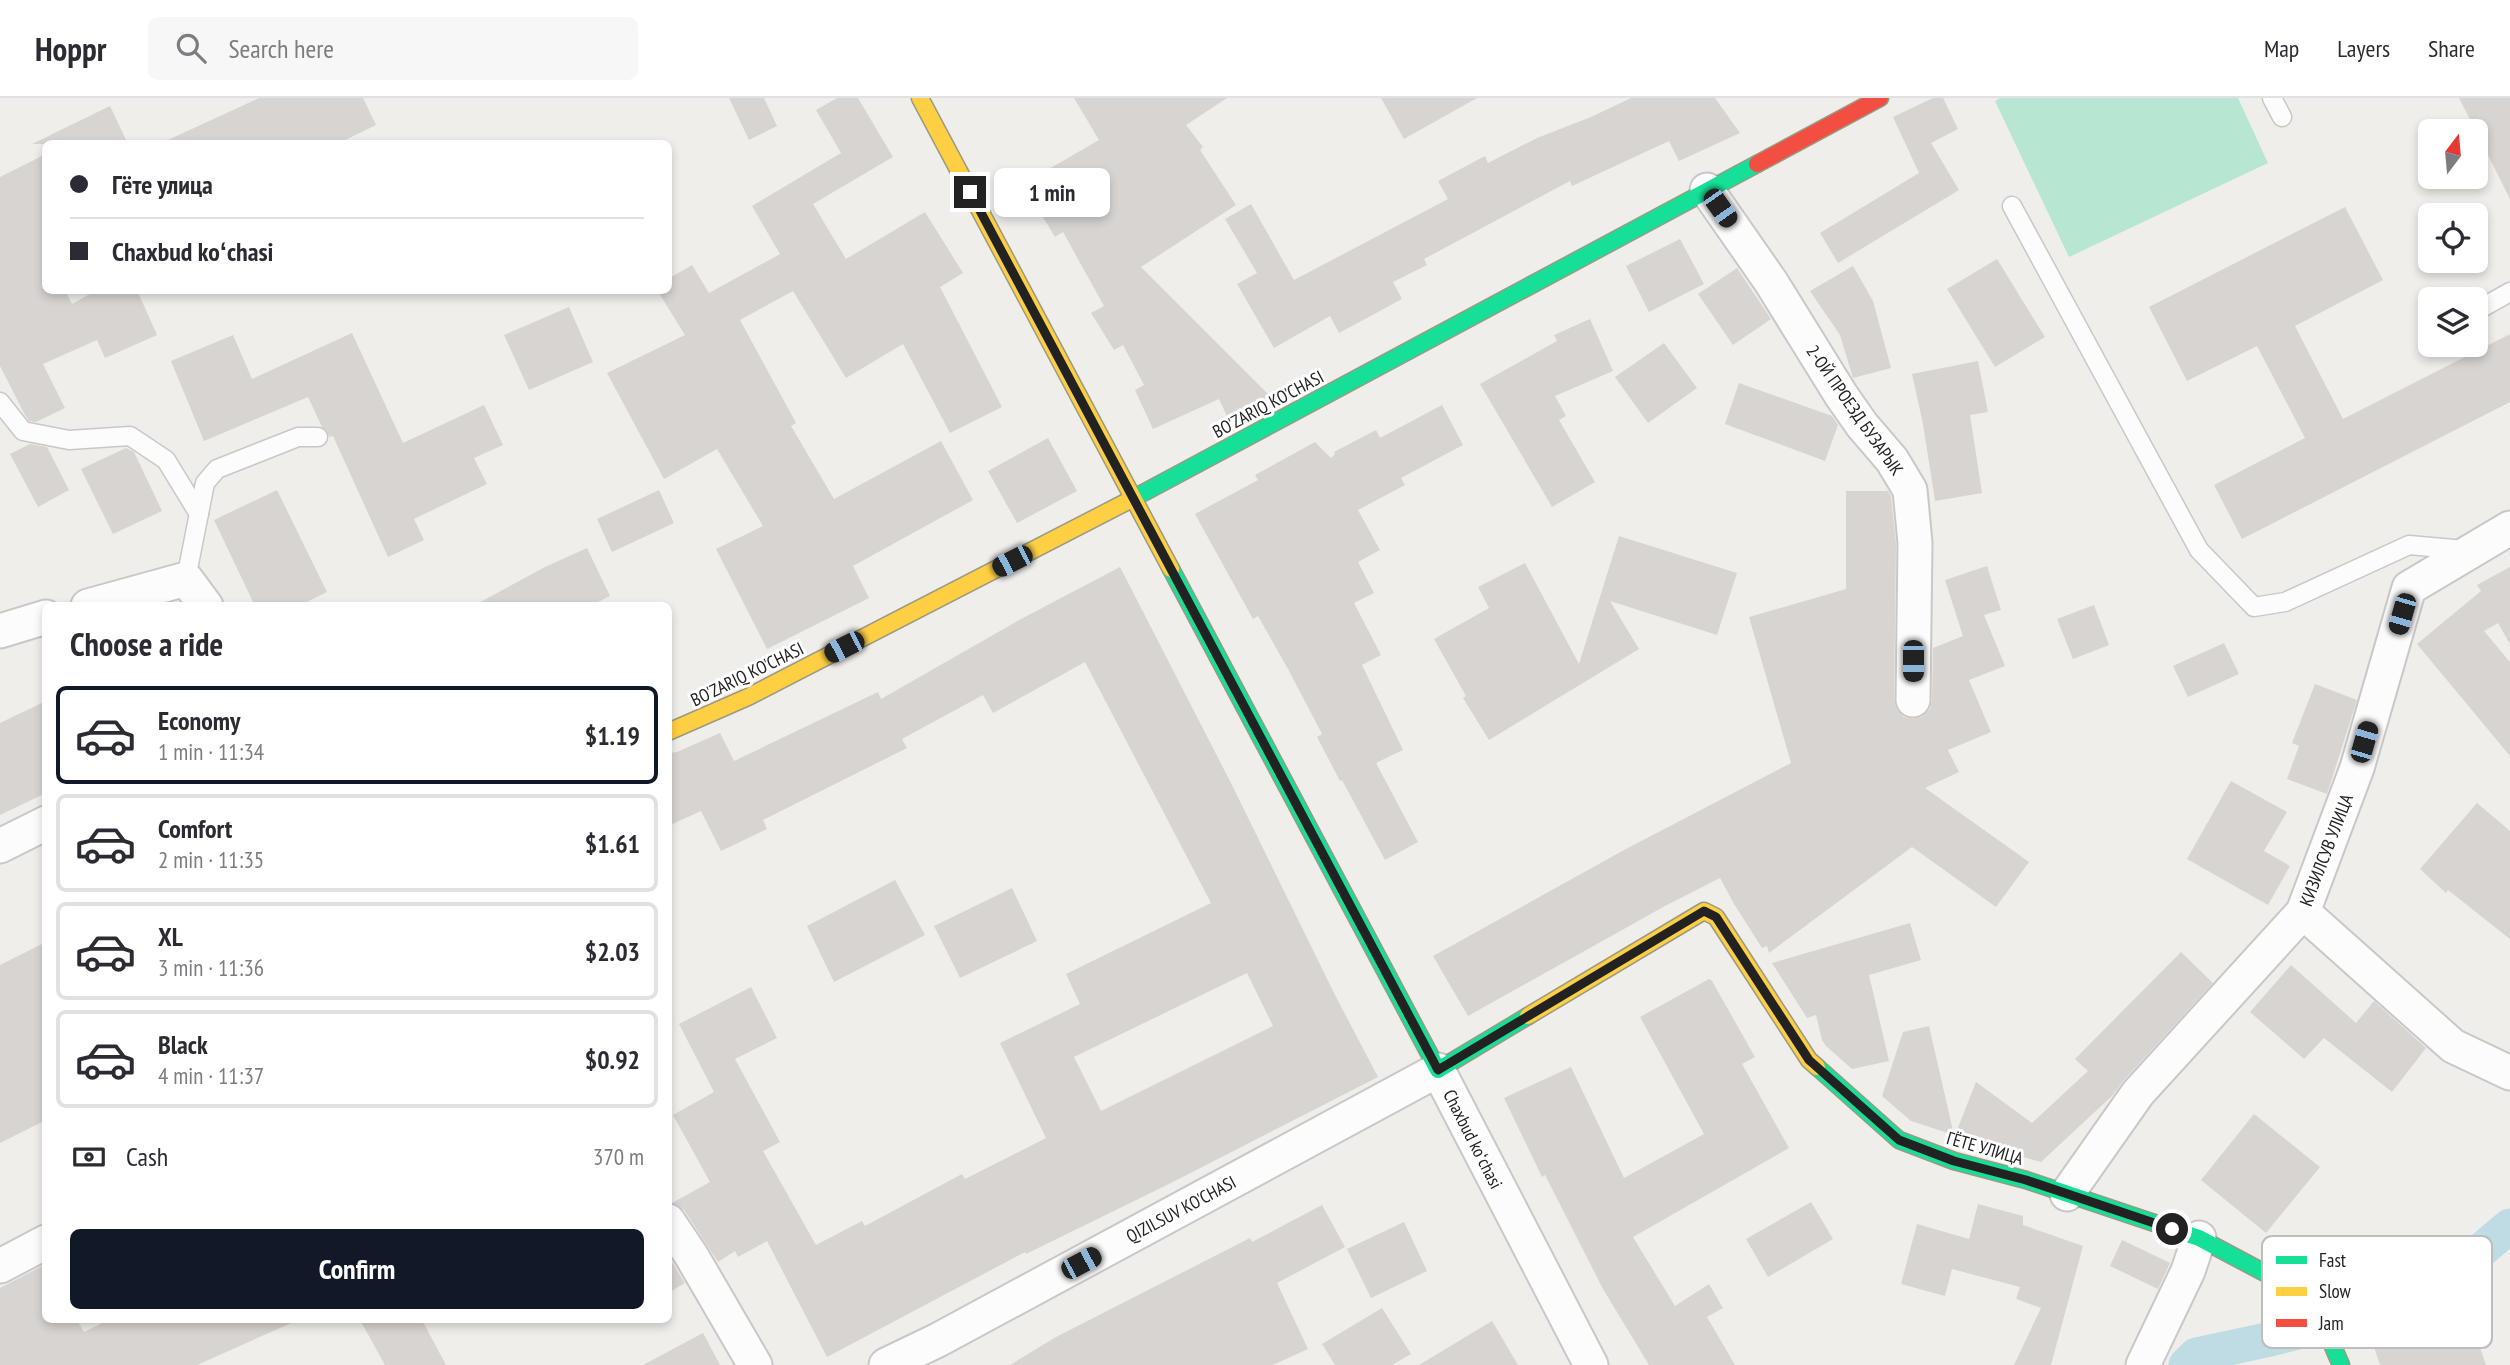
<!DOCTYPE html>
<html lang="en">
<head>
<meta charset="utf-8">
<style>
	body { margin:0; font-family:"PT Sans Narrow",sans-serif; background:#f7f7f7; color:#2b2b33; height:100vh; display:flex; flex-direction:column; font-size:26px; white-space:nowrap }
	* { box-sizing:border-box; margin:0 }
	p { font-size:23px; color:#7c7c81 }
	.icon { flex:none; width:38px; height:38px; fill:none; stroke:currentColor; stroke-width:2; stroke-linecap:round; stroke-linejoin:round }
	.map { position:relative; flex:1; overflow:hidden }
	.side { position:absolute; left:42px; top:504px; width:630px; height:721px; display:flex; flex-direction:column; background:#fff; border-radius:10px; box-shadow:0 4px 10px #0003 }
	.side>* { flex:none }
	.top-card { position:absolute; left:42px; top:42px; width:630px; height:154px; border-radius:10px; box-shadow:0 4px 10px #0003; display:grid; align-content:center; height:154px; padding:0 28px; background:#fff }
	.needle { width:46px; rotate:16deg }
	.controls { position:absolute; left:2418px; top:21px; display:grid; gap:14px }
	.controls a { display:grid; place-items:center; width:70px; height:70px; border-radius:10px; background:#fff; box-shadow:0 4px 10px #0003; font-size:35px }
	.end { position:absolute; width:32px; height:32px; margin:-16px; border:9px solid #222; background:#fff; box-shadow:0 0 0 4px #fff }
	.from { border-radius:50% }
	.bubble { position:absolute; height:49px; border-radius:10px; background:#fff; box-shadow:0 4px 10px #0003; font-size:23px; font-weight:600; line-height:49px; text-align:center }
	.car { position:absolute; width:21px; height:42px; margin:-21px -10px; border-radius:9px; box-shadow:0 0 5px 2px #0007; background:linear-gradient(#222 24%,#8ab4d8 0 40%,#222 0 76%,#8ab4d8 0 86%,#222 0) }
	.top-card b { display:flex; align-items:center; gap:24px; height:66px; font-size:26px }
	.top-card b+b { border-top:2px solid #e1e1e2 }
	.top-card i { width:18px; height:18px; background:#2b2b33 }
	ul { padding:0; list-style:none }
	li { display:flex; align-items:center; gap:21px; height:98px; margin:0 14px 10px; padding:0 14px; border:4px solid #e1e1e2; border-radius:10px }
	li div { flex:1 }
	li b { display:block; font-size:26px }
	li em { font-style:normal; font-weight:600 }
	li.selected { border-color:#111827 }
	li>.icon { width:63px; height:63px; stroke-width:1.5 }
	h2 { padding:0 28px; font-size:32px; line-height:84px }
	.pay { display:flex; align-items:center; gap:18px; height:77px; padding:0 28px; font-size:26px }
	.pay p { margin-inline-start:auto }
	.primary-button { display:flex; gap:14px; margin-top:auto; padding:14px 28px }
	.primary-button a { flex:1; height:80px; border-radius:10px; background:#111827; color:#fff; font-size:28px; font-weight:600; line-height:80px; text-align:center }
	header { display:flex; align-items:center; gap:42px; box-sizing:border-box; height:98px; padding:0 35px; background:#fff; border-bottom:2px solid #e1e1e2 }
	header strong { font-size:33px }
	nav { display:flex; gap:38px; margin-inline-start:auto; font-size:24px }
	.search { width:490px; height:63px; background:#f7f7f7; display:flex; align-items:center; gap:18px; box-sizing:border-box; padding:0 24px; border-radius:10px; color:#7c7c81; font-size:26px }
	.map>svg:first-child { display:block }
	.pitch { fill:#b7e6d2 }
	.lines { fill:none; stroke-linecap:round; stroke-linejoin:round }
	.canal { stroke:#bfdbe3; stroke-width:35 }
	.building { fill:#d7d4d2; fill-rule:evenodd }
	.lane-casing { stroke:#c9c8c7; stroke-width:21 }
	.street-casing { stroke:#c9c8c7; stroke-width:37 }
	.fast-casing { stroke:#999a82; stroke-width:19 }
	.slow-casing { stroke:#999a82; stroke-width:19 }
	.jam-casing { stroke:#999a82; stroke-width:19 }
	.lane { stroke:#fdfcfc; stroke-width:18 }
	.street { stroke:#fdfcfc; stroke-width:33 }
	.fast { stroke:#16e098; stroke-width:16 }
	.slow { stroke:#ffcf43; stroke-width:16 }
	.jam { stroke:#f24e42; stroke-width:16 }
	.route { stroke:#222; stroke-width:9 }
	.labels { text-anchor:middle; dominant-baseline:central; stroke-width:6; stroke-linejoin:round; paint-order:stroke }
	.street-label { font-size:18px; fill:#222; stroke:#fff }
	.key { fill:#fff; stroke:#bdbdbd; stroke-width:2 }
	.key-label { font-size:19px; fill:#222 }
</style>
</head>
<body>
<header>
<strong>Hoppr</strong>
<div class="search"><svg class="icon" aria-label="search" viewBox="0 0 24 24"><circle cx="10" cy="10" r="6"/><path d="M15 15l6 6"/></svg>Search here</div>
<nav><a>Map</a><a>Layers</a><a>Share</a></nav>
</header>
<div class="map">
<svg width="2510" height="1267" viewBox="0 0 2510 1267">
	<rect width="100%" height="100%" fill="#f0eeeb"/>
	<!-- pitch -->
	<path class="pitch" d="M2000,0H2238L2268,65L2069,159L1995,3Z"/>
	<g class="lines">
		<!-- canal -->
		<path class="canal" d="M2186,1267L2196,1257L2266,1242L2360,1218L2436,1190L2510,1128"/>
	</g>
	<!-- building -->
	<g class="building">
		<path d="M259,0H363L376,27L337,46H159Z"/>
		<path d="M729,0H764L777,28L749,42Z"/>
		<path d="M837,0H858L893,59L813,106L846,161L925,114L963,175L940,189L1002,309L950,335L903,246L846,280L793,193L740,222L796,325L791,328L834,401L941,343L973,402L853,468L869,500L767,551L716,451L763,428L717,351L664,381L607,275L685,237L657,192H668V181L692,167L709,195L780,156L752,108L841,55L816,12Z"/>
		<path d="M1074,0H1227L1186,27L1203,49L1200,52L1236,107L1141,169L1270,298L1227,318L1219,301L1153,331L1135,292L1144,287L1123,247L1114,252L1091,215L1104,208L1063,134L1055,139L1023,86L1099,42Z"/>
		<path d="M1381,0H1477L1404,41Z"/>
		<path d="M1631,0H1715L1740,35L1679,63L1669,43L1572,88L1570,83L1424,161L1427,167L1393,184L1402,201L1339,235L1330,218L1274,250L1237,186L1257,175L1225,121L1251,106L1294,182L1448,101L1438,83L1485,58L1488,65L1537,40L1591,19Z"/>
		<path d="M1933,0H1943L1958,31L1931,45L1959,92L1838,165L1820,135L1919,75L1893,19Z"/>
		<path d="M2459,0H2510V101L2476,33Z"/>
		<path d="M110,8L128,46H32Z"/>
		<path d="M46,56V192H65L72,206L97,192H137L157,237L105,260L97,242L43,266L65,310L36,324L29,323L25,317L0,268V79Z"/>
		<path d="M2345,109L2383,182L2295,228L2343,321L2510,236V304L2242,441L2214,387L2305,340L2257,248L2187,283L2149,209Z"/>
		<path d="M1680,141L1704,186L1649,214L1626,168Z"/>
		<path d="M1997,161L2045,239L1995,269L1947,191Z"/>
		<path d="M1853,168L1873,203L1891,270L1853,280L1840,237L1810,193Z"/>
		<path d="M1737,170L1771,221L1733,247L1698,196Z"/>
		<path d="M569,209L593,264L529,292L504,237Z"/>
		<path d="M1590,221L1613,273L1555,298L1566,318L1559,322L1595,384L1552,409L1480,286L1557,243L1554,237Z"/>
		<path d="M352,235L403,345L484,307L503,347L474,360L487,386L414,421L424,442L388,459L333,338L329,339L327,333L322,329L308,299L204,343L171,263L233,237L252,281Z"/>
		<path d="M1664,245L1697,290L1648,325L1615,279Z"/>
		<path d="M1978,263L1988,314L1970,317L1982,395L1935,403L1923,326L1912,276Z"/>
		<path d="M1739,285L1832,318L1838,327L1825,363L1725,326Z"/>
		<path d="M1442,307L1463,347L1401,380L1405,387L1358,412L1380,452L1358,464L1374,495L1354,505L1381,557L1362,567L1403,652L1376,665L1418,744L1385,762L1342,682L1340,683L1317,639L1322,636L1288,571L1258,518L1253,521L1195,416L1258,382L1255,377L1315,344L1331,360L1335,356L1334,354L1376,332L1380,340Z"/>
		<path d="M1048,340L1077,393L1017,425L988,373Z"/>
		<path d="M30,346L47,349L69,392L38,409L10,356Z"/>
		<path d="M126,350L134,354L162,413L113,436L81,371Z"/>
		<path d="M277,392L327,494L299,508H255L214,422Z"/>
		<path d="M659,392L674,425L612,454L597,421Z"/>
		<path d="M1846,393H1888L1891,398L1896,446L1894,602L1897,612L1904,619L1913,621L1922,619L1930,611L1932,602L1933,550L1963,538L1945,482L1987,468L2001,512L1984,517L2005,568L1969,582L1991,634L1948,652L1959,674L1925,690L2029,764L1996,809L1912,749L1769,855L1767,848L1762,850L1734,806L1720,780L1665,808L1468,918L1433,858L1624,752L1791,665L1749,519L1846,491Z"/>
		<path d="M1619,438L1737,475L1717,537L1610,503L1639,551L1489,642L1463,600L1466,598L1434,541L1489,510L1478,489L1525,465L1579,566Z"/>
		<path d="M587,450L610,498L590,508H473L545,469Z"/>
		<path d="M1120,469L1232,687L1335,897L1378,979L1171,1085L1026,1156L1025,1154L827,1259L767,1143L738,1159L735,1153L718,1164L684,1112L672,1105L710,1084L673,1017L714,994L679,926L751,889L777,940L735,961L780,1044L763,1053L816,1147L862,1123L865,1128L962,1076L965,1081L1046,1040L1000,945L1080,906L1066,876L1211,805L1085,564L993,615L983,597L902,641L907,650L763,722L767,731L721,753L701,713L668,728V655L677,654L720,635L734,663L878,594L881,601L1021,521ZM1247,875L1273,928L1101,1013L1074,959Z"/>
		<path d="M2510,469V546L2498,525L2484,533L2510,564V658L2417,546L2481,493L2477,487Z"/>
		<path d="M2094,507L2109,547L2073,561L2057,521Z"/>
		<path d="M2224,545L2239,576L2188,599L2173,568Z"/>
		<path d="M2315,586L2357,602L2327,696L2287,681L2299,648L2292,645Z"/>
		<path d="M46,603V695L0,717V625Z"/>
		<path d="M2231,683L2287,714L2264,753L2290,768L2268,807L2187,761Z"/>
		<path d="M2477,705L2510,733V841L2448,792L2446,795L2420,771Z"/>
		<path d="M895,782L925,837L834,884L807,828Z"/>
		<path d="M1012,790L1037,843L960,880L934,828Z"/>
		<path d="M1910,825L1921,862L1869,877L1889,963L1852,971L1826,948L1822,942L1816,917L1807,920L1772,865Z"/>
		<path d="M46,844V1022L0,1045V867Z"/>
		<path d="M2181,854L2213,885L2124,982L2112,998L2041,1064L1965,1043L1955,1037L1976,984L2032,1025L2088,973L2075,961Z"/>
		<path d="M2291,867L2356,925L2374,903L2426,950L2392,994L2324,940L2304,961L2250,914Z"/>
		<path d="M1709,881L1712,883L1755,959L1742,966L1789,1050L1633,1139L1675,1208L1709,1186L1723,1210L1707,1219L1735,1267H1649L1603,1191L1545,1077L1542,1079L1504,1000L1571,969L1624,1080L1704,1036L1640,919Z"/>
		<path d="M1929,928L1954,1037L1911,1023L1882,998L1903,934Z"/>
		<path d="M2254,1016L2320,1069L2266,1135L2201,1082Z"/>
		<path d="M1811,1104L1833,1141L1768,1179L1746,1141Z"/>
		<path d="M1978,1106L2023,1118V1127L2083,1148L2051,1267H2014L2041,1210L2016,1201L2020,1189L1952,1171L1945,1198L1901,1186L1917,1126L1969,1141Z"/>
		<path d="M1322,1107L1345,1149L1277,1185L1308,1251L1273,1267H1010L1056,1239L1250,1140L1252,1144Z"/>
		<path d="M1404,1124L1427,1173L1371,1200L1347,1151Z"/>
		<path d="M2122,1142L2170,1165L2158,1191L2110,1168Z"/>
		<path d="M668,1158L685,1185L668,1195Z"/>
		<path d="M46,1166V1222H77L84,1234L108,1222H298L197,1267H0V1190Z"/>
		<path d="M1382,1210L1411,1256L1392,1267H1335L1322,1246Z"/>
		<path d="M2467,1211L2486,1267H2380L2372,1243Z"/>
		<path d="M360,1222H422L446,1267H385Z"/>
		<path d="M1492,1223L1518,1267H1419Z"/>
		<path d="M703,1235L720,1267H643Z"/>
	</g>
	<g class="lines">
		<defs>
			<g id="lane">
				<path d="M2272,0L2282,19"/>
				<path d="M2012,108L2199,452L2254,509L2285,504L2409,447L2465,452"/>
				<path d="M2478,212L2510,194"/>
				<path d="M0,304L23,333L69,342L130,338L166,362L199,416"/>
				<path d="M186,481L205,385L217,371L298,339H318"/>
			</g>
			<g id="street">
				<path d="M1707,92L1771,184L1841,297L1862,327L1892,362L1910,392L1915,445L1913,602"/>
				<path d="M88,508L186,481L206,508"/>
				<path d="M0,533L46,519"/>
				<path d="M0,748L46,725"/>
				<path d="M2303,814L2453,948L2510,975"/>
				<path d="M2067,1096L2138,995L2303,814L2357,670L2409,490L2510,430"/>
				<path d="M668,1123L691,1157L755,1267"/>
				<path d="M0,1168L46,1144"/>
				<path d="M886,1267L938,1242L1438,972L1591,1267"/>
				<path d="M2143,1267L2188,1173L2199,1140"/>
			</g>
			<g id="fast">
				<path d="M1130,402L1757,66"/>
				<path d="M1171,471L1438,972L1528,918"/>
				<path d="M1817,969L1899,1042L1954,1063L2026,1082L2199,1140L2312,1200L2341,1267"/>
			</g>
			<g id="slow">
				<path d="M920,0L1171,471"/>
				<path d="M668,634L748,599L1130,402"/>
				<path d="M1528,918L1704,813L1716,819L1809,962L1817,969"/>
			</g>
			<path id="jam" d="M1757,66L1880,0"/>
		</defs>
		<!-- lane casing -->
		<use href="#lane" class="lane-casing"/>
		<!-- street casing -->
		<use href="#street" class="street-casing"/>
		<!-- fast casing -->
		<use href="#fast" class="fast-casing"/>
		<!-- slow casing -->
		<use href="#slow" class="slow-casing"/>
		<!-- jam casing -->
		<use href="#jam" class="jam-casing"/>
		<!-- lane -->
		<use href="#lane" class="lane"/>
		<!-- street -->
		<use href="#street" class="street"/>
		<!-- fast -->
		<use href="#fast" class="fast"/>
		<!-- slow -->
		<use href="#slow" class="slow"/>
		<!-- jam -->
		<use href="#jam" class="jam"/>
	</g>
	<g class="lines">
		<!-- route -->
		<path class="route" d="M970,94L1438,972L1704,813L1716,819L1809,962L1899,1042L1954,1063L2026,1082L2172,1131"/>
	</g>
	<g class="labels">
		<!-- street labels -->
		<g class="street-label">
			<text transform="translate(1268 306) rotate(-28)">BO'ZARIQ KO'CHASI</text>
			<text transform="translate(1855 312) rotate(55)">2-ОЙ ПРОЕЗД БУЗАРЫК</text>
			<text transform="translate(747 576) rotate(-26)">BO'ZARIQ KO'CHASI</text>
			<text transform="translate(2326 752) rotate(-69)">КИЗИЛСУВ УЛИЦА</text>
			<text transform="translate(1473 1041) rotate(63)">Chaxbud koʻchasi</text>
			<text transform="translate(1985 1050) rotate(16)">ГЁТЕ УЛИЦА</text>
			<text transform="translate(1181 1111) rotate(-28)">QIZILSUV KO'CHASI</text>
		</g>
	</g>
	<!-- legend -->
	<rect x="2262" y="1138" width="230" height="112" rx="10" class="key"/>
	<rect x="2276" y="1158" width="31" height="8" fill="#16e098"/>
	<rect x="2276" y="1189" width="31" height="9" fill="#ffcf43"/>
	<rect x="2276" y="1221" width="31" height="8" fill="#f24e42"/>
	<g class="key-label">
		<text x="2319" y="1169">Fast</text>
		<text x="2319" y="1200">Slow</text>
		<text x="2319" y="1232">Jam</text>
	</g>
</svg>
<div class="controls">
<a><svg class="needle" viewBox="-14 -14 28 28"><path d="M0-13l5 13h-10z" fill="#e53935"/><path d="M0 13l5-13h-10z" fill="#7c7c81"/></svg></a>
<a><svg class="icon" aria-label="locate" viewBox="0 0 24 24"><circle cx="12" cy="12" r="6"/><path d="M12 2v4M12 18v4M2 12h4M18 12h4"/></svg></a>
<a><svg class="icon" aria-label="layers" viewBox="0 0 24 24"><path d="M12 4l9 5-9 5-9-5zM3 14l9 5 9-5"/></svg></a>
</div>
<i class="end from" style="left:2172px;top:1131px"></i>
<i class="end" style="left:970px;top:94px"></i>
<div class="bubble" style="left:994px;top:70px;width:116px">1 min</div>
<i class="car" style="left:1720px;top:110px;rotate:145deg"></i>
<i class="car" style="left:1012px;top:463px;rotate:243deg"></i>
<i class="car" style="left:2402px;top:516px;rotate:196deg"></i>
<i class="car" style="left:844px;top:549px;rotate:243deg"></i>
<i class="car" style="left:1913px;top:563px;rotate:180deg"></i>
<i class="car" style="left:2364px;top:644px;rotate:16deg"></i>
<i class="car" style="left:1081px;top:1165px;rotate:62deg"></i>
<div class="top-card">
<b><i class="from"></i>Гёте улица</b>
<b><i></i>Chaxbud koʻchasi</b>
</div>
<section class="side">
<h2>Choose a ride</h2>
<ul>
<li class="selected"><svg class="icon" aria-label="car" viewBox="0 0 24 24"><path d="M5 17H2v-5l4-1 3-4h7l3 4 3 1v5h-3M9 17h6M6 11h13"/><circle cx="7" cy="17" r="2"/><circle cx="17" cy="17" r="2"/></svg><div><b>Economy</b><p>1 min · 11:34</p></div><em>$1.19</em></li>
<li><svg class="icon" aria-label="car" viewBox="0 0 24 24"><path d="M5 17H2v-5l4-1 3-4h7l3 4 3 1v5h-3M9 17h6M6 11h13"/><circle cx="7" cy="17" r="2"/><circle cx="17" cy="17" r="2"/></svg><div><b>Comfort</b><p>2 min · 11:35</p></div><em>$1.61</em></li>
<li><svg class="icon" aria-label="car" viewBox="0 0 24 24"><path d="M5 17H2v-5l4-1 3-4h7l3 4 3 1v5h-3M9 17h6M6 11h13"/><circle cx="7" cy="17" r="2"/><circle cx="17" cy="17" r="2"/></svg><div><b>XL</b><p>3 min · 11:36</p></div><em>$2.03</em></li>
<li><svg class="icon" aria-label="car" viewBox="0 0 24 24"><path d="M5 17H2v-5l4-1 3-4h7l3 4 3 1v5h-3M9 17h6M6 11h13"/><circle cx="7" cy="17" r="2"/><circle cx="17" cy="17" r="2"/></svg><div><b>Black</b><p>4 min · 11:37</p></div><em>$0.92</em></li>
</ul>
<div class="pay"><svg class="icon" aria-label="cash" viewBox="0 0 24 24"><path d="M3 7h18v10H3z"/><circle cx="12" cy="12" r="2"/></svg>Cash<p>370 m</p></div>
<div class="primary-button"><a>Confirm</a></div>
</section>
</div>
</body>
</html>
